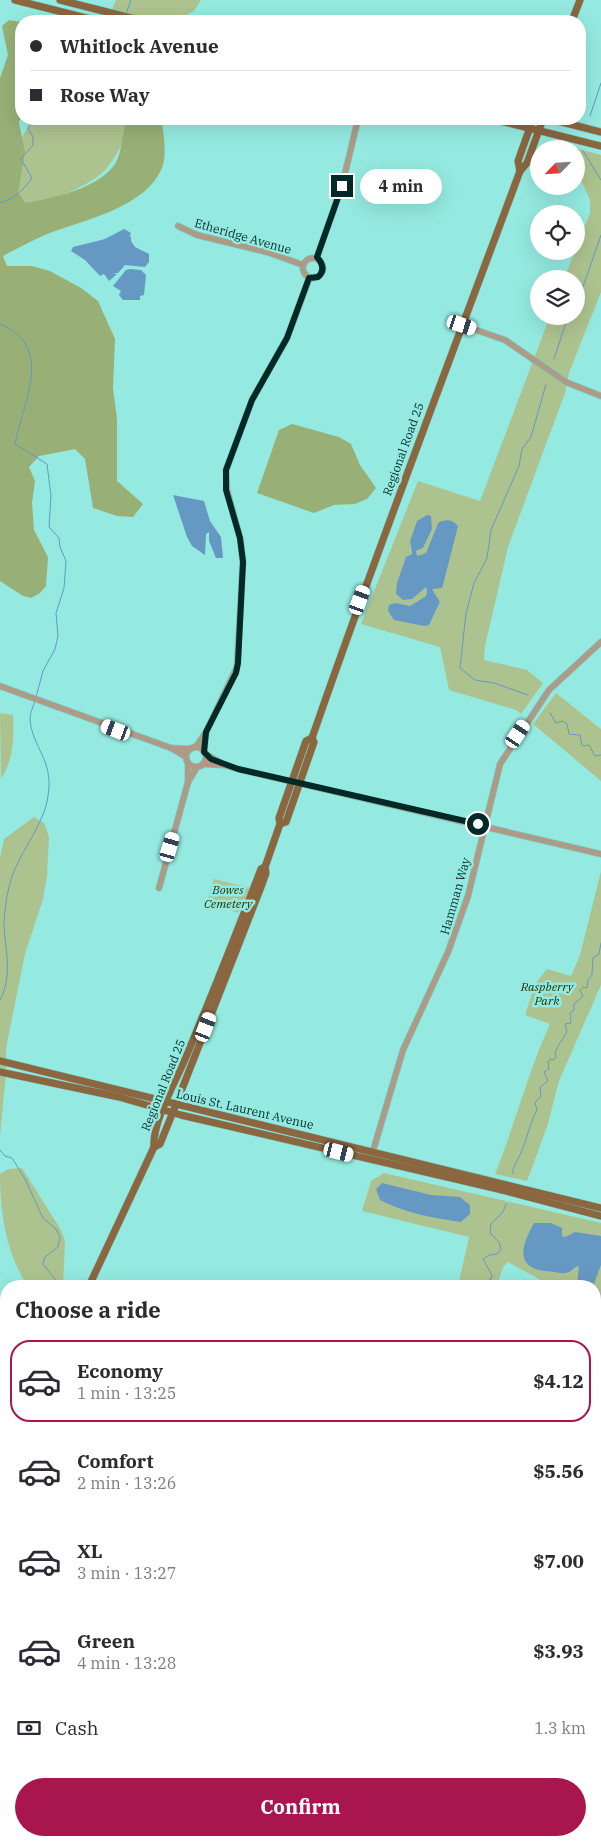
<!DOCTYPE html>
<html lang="en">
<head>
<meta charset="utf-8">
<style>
	body { margin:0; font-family:"IBM Plex Serif",serif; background:#f2f2f3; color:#2b2b33; height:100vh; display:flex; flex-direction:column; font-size:19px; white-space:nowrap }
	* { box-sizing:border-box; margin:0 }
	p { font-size:16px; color:#7c7c81 }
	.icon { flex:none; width:28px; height:28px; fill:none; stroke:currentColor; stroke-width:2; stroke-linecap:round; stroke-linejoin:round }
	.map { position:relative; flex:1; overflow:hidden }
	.panel { position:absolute; left:0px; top:1280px; width:601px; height:566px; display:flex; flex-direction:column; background:#fff; border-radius:20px 20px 0 0; box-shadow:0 5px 20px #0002 }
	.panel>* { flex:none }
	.hud { position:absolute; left:15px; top:15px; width:571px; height:110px; border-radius:20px; box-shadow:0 5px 20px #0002; display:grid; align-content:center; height:110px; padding:0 15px; background:#fff }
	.needle { width:32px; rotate:245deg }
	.fabs { position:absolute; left:530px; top:140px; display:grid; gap:10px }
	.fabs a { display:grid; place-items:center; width:55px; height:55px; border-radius:50%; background:#fff; box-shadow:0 5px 20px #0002; font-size:25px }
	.end { position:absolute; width:22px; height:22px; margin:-11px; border:6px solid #032926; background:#fff; box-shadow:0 0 0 2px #fff }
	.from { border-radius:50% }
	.bubble { position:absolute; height:35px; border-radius:18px; background:#fff; box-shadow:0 5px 20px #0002; font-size:16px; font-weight:700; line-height:35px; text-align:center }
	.car { position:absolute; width:15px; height:30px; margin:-15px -8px; border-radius:6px; box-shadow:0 0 4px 1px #0007; background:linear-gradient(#fff 24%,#345 0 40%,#fff 0 76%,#345 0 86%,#fff 0) }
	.hud b { display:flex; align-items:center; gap:18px; height:48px; font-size:19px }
	.hud b+b { border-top:1px solid #e1e1e2 }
	.hud i { width:12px; height:12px; background:#2b2b33 }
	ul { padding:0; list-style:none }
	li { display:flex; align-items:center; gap:15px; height:82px; margin:0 10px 8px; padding:0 5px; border:2px solid transparent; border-radius:20px }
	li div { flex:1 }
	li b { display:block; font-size:19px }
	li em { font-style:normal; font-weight:700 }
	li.active { border-color:#a9164d }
	li>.icon { width:45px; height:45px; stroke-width:1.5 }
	h2 { padding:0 15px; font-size:22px; line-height:60px }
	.pay { display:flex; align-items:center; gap:12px; height:55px; padding:0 15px; font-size:19px }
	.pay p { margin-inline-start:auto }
	.cta { display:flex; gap:10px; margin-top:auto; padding:10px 15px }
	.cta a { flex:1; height:58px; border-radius:30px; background:#a9164d; color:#fff; font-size:20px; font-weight:700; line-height:58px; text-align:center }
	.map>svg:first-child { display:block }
	.green { fill:#adc38f; fill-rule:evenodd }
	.forest { fill:#98b076 }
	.water { fill:#6698c4 }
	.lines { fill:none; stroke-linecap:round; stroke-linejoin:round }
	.stream { stroke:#6698c4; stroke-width:1 }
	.minor-casing { stroke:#7ac7bf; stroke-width:7 }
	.major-casing { stroke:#7ac7bf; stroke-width:8 }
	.minor { stroke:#af9a86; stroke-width:5.5 }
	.major { stroke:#8b663f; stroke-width:7 }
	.route { stroke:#032926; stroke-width:6 }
	.labels { text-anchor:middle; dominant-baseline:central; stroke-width:5; stroke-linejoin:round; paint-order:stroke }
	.street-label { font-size:12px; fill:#032926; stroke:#94eae0 }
	.park-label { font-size:12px; font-style:italic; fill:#243306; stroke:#94eae0 }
</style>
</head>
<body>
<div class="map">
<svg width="601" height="1846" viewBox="0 0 601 1846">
	<rect width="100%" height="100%" fill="#94eae0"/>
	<!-- green -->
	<g class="green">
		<path d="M116,0H201L194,11L176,21H107Z"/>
		<path d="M32,119H132C126,137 118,155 105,170C87,190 26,209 0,217V156L16,149Z"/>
		<path d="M565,145L601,155V292L569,373L565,393L508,547L485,646L484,660L527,670L543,683L521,714L516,710L449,690L440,647L361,624L418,481L480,501L550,316H576V279H564L590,213V200L576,169V149H567ZM438,523L432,590L440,602L429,625L410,606L426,596L427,591L426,587L412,598L406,557L412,555L410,546L431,524L432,529L423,548L416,551V556H423L426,553Z"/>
		<path d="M556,693L601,729V781L533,724Z"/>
		<path d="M0,713L13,715C14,738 14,758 1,779Z"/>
		<path d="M34,817L44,823L49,837L47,876L43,899L25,954L6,1048V1072L0,1137V858L4,839Z"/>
		<path d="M601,871V985L559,1081L547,1127L527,1181L495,1174C515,1124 528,1072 550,1024L525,1015L535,984L547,969L571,976L580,955Z"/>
		<path d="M214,879L250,888L238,913L207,901Z"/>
		<path d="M22,1168L61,1230L65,1241L63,1286H28C6,1254 0,1213 0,1174L8,1169Z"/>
		<path d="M384,1173L601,1223V1302L595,1319V1286L548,1284L508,1262L503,1267L497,1286H458L469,1237L362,1211L371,1181Z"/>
		<path d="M601,1726V1846L581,1840H595V1748Z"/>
		<path d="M6,1740V1840H207L205,1846H0V1820L3,1809L0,1751Z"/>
	</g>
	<!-- forest -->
	<g class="forest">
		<path d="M9,20L21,22V116L19,123L25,152L18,192L25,203C52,198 98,189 115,164C122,152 123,132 126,119H161C164,133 167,155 162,168C146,206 89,219 55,231C38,237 20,247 3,256L7,266H32L50,271L81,288L98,301L115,339L113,388L117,419V481L143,504L133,517L117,516L93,508L85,459L75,449L39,456L29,467L35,481L32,503L34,530L48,557L46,586L40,593L31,598L23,596L0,581V78L8,55L2,26Z"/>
		<path d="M292,424L339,437L351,444L360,465L376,488L367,499L355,504L334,505L314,513L257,493L279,430Z"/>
	</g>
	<!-- water -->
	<g class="water">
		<path d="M124,229L131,233L129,238L131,236V241L135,247L149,254V262L145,267L125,265L118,273H112L117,274L109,281L104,274L100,276L85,260L71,251L73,247L105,239Z"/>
		<path d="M130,269L141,270L146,275L144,295L140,296V300H123L119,295L121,291L113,286L126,270Z"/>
		<path d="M173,495L204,501L210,521L221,537L223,558H216L209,541V532L206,534L205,555L192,546L187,537Z"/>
		<path d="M427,515L431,516L432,529L423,548L416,551L417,556L426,553L438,523C445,519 452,519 458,526L443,585L442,588L432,589L440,602L429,625L424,626L394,620L388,611L389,605L395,603L410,606L426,596L427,591L426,587L412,599L403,600L396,594L397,583L406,557L412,554L410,541L417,521Z"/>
		<path d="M382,1183L431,1195L460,1197L470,1205V1214L461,1222C434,1218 404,1213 380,1200L376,1189Z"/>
		<path d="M534,1223H551L562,1228V1236L565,1237L575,1232L601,1236V1265L593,1286H577L579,1266C573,1267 571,1273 565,1273C560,1274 551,1271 545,1271C513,1267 523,1243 534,1223Z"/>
		<path d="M242,1840H272L308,1846H241Z"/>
	</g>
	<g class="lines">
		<!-- stream -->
		<g class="stream">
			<path d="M126,14L131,0"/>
			<path d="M590,116L601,83"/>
			<path d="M583,151L601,180"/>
			<path d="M0,203C15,199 23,190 32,178L21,159L33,145V137L28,128L32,123L42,119"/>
			<path d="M576,297L583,287L601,235"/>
			<path d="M0,324C56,346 22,404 15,444L47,464L51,496L49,527L59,538L60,547L66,561L64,588L56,613L58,636L55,649L43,671L36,697"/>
			<path d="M554,359L568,316"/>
			<path d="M528,695L494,683L475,680L460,668L466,613L474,583L487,558L491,530L519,466L522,449L531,437L546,384"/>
			<path d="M550,713L556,723L562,721L567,724L569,734L580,735L582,746L589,745L595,756L601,755"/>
			<path d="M0,1000C14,973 4,948 4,921C5,910 6,898 9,887C16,855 44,827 48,796C54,759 32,748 30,719C30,713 33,707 35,701"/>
			<path d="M0,1150L5,1156L12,1158L25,1179L43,1218L56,1229L60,1237L58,1247L45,1257L43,1264L58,1283L66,1286"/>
			<path d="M513,1174C512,1167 517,1162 520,1155C527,1140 530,1122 537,1110L535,1103L541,1096L540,1087L548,1081L544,1072L549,1069L548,1062L550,1059L554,1060L556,1057L555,1052C558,1044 564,1039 567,1031L565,1024L571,1023L570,1013L574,1010V1004L583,996L580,991L583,987L587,988L588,980L592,975L593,958L599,954L601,943"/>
			<path d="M479,1286L491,1279L492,1275L483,1259L490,1255L497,1254L501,1249L499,1242L490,1233L491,1224L503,1212L506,1204"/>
			<path d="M0,1562L6,1553"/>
			<path d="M0,1652L6,1639"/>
			<path d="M370,1840L372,1846"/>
		</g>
		<defs>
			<g id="minor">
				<path d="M178,226L197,235L267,252L303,265"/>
				<path d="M317,257L342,186L358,119"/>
				<circle cx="313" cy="268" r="10"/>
				<path d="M462,325L505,340L566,382L601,396"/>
				<path d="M0,686L171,748L186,757"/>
				<path d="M196,747L206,732L237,667L243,561L240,538L227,490L226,470L252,400L287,338L309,279"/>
				<circle cx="196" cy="757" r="10"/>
				<path d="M171,748L190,749"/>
				<path d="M204,752L206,732"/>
				<path d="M206,754L224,765L238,769L601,854"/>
				<path d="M203,764L224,765"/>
				<path d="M188,782L197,767"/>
				<path d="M159,888L188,782V763"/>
				<path d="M373,1151L403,1050L448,952L468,896L500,764L549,690L601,642"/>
				<path d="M595,1410L601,1389"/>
				<path d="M468,1840L470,1846"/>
			</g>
			<g id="major">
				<path d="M15,0L98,21"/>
				<path d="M60,0L143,21"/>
				<path d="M572,21L580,0"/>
				<path d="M492,119L601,146"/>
				<path d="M550,119L601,132"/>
				<path d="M520,171L518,161L533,119"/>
				<path d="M280,824L286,822L314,742L312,738C378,547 450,360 520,171L527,163L543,119"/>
				<path d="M0,1061L601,1208"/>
				<path d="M0,1072L119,1097L181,1115L494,1188L601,1216"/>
				<path d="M154,1147L160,1144L173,1112L261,887L266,873L265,867L280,824L279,818L306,741L312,738"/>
				<path d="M89,1286L154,1147C152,1122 176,1081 186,1057C212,995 237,932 261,869L265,867"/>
				<path d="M0,1513L6,1492"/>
			</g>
		</defs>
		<!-- minor casing -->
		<use href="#minor" class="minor-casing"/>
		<!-- major casing -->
		<use href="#major" class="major-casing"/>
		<!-- minor -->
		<use href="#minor" class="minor"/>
		<!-- major -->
		<use href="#major" class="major"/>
	</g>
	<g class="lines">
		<!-- route -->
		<path class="route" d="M342,186L317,257C323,264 325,271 318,277L309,278L287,338L252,400L226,470V490L240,538L243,562L238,663L236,673L206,732L204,752L211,759L238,769L478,824"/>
	</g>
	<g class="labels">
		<!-- street labels -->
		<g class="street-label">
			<text transform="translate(243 236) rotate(16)">Etheridge Avenue</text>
			<text transform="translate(403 449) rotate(-70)">Regional Road 25</text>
			<text transform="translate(455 896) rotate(-74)">Hamman Way</text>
			<text transform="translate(163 1085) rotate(-68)">Regional Road 25</text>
			<text transform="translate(245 1109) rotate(13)">Louis St. Laurent Avenue</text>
		</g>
		<!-- park labels -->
		<g class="park-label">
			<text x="228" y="889">Bowes<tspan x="228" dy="14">Cemetery</tspan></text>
			<text x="547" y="986">Raspberry<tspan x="547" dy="14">Park</tspan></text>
		</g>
	</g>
</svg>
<div class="fabs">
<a><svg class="needle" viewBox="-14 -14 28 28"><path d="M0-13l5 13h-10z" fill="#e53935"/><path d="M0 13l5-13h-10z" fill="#7c7c81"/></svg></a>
<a><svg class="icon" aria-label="locate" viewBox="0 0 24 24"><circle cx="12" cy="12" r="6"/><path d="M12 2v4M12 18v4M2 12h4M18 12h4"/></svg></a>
<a><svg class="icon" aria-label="layers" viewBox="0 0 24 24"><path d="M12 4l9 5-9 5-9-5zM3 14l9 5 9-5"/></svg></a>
</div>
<i class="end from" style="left:478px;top:824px"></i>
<i class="end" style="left:342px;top:186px"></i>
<div class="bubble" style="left:360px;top:169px;width:82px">4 min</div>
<i class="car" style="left:462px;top:325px;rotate:108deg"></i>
<i class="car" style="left:360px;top:600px;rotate:20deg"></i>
<i class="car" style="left:116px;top:730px;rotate:291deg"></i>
<i class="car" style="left:518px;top:734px;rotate:34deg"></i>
<i class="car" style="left:170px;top:847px;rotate:16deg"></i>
<i class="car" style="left:206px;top:1027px;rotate:21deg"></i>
<i class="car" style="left:339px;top:1152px;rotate:104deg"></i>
<div class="hud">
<b><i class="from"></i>Whitlock Avenue</b>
<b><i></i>Rose Way</b>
</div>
<section class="panel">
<h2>Choose a ride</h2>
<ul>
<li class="active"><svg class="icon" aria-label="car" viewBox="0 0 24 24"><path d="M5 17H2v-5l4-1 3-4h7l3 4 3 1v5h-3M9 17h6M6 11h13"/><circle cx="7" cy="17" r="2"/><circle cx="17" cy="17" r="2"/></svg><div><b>Economy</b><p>1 min · 13:25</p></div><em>$4.12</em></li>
<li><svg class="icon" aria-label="car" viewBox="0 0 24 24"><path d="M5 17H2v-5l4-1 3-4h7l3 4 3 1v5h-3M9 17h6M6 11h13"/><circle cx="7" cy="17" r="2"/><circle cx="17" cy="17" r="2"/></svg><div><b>Comfort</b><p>2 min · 13:26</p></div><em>$5.56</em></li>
<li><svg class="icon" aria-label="car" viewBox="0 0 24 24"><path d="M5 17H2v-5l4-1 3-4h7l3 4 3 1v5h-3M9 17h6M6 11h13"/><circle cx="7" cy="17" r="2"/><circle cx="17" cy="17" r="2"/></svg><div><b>XL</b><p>3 min · 13:27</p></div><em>$7.00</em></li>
<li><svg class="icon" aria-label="car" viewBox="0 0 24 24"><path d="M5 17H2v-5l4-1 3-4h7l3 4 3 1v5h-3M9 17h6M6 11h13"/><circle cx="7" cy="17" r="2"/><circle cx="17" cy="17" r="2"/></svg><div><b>Green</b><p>4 min · 13:28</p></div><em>$3.93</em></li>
</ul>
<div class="pay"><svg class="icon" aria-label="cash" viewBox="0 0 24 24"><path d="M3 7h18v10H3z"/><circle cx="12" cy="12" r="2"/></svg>Cash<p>1.3 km</p></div>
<div class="cta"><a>Confirm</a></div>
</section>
</div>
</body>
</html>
